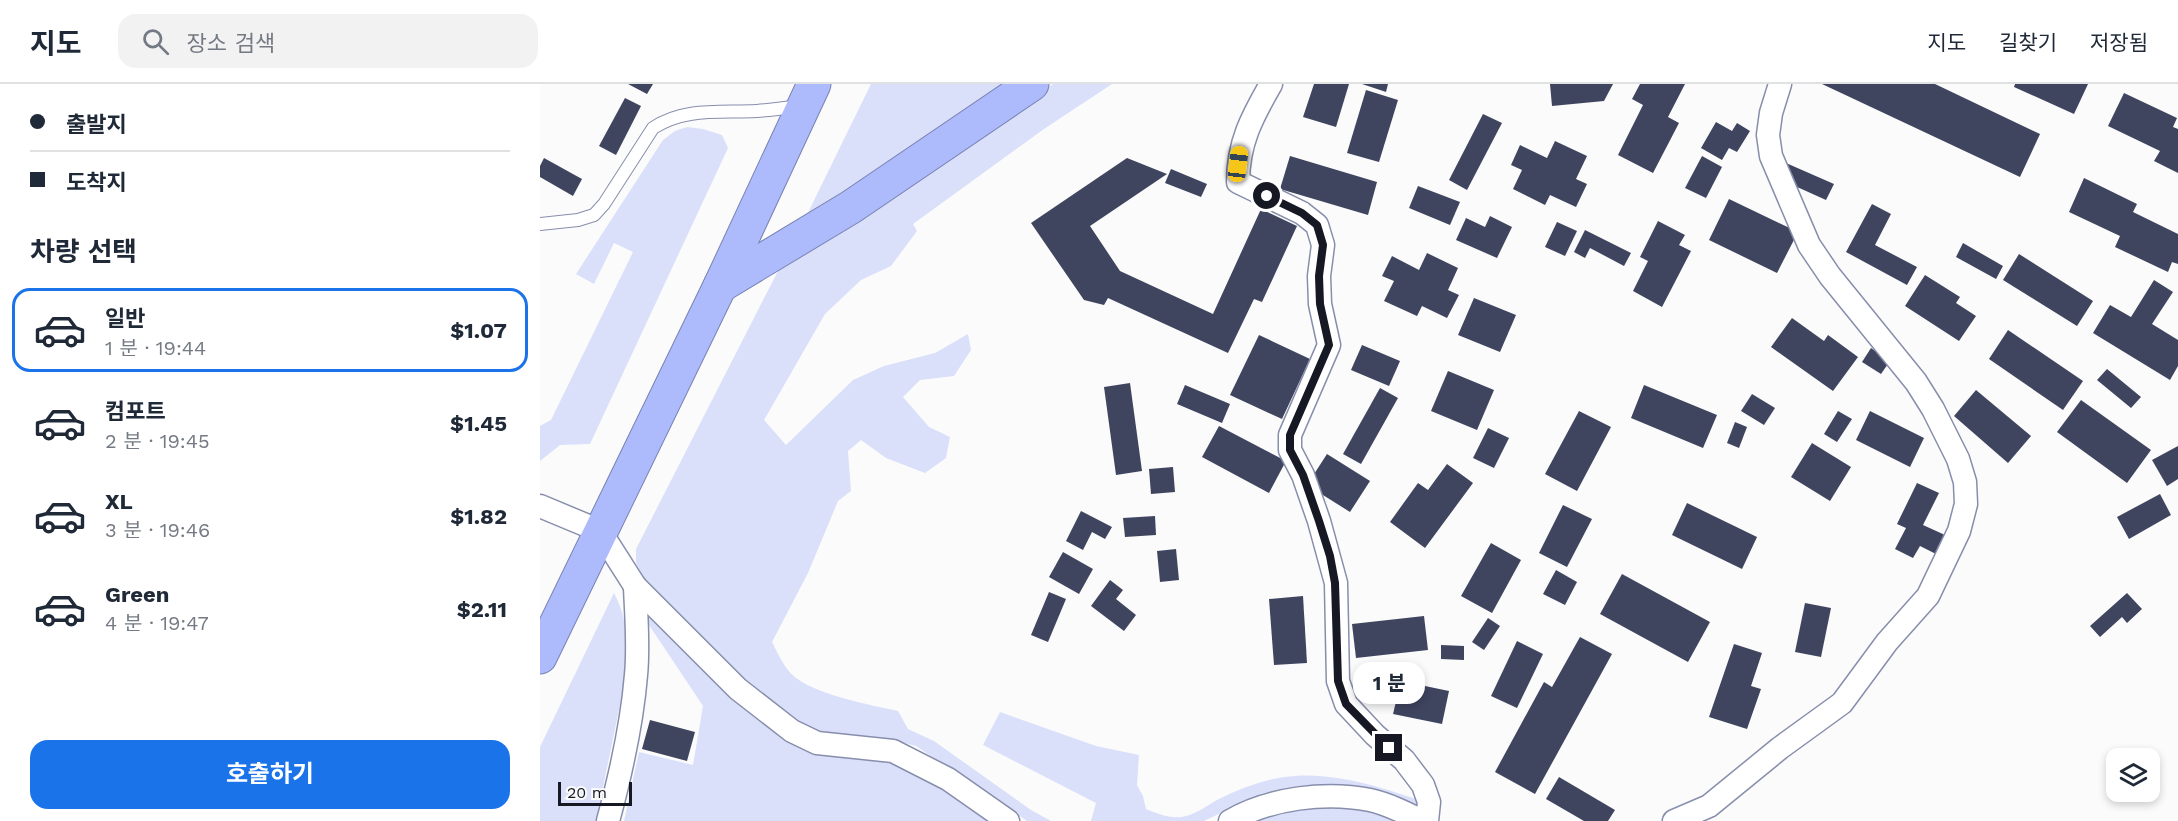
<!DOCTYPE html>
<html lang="ko">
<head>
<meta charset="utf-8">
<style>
	body { margin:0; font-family:"Work Sans","Noto Sans KR",sans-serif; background:#f2f2f3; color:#1f2937; height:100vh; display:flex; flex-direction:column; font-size:22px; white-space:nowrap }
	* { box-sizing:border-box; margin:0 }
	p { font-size:20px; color:#747a83 }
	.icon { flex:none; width:33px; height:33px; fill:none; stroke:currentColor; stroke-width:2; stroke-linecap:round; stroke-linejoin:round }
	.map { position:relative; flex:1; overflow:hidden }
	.drawer { display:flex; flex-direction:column; background:#fff; width:540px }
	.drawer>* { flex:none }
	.top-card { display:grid; align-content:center; height:132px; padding:0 30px; background:#fff }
	.tools { position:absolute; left:1566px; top:664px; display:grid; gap:12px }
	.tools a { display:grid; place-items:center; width:54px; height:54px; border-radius:12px; background:#fff; box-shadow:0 3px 9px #0003; font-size:30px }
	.scale { position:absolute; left:18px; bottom:15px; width:74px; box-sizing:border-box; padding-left:6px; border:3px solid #161924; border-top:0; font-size:16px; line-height:21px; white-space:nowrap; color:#161924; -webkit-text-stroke:4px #fbfbfb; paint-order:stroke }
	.end { position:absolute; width:27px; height:27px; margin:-14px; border:8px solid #161924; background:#fff; box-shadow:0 0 0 3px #fff }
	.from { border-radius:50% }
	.bubble { position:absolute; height:42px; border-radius:18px; background:#fff; box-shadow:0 3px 9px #0003; font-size:20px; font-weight:700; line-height:42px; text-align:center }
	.car { position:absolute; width:18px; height:36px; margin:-18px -9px; border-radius:8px; box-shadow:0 0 4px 2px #0007; background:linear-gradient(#f5c518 24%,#345 0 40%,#f5c518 0 76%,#345 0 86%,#f5c518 0) }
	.top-card b { display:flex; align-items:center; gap:21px; height:57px; font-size:22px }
	.top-card b+b { border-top:2px solid #e0e1e3 }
	.top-card i { width:15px; height:15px; background:#1f2937 }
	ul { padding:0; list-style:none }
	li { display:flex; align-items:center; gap:18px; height:84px; margin:0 12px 9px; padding:0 18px; border:3px solid transparent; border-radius:18px }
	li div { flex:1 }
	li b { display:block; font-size:22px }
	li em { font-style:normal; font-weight:700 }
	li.selected { border-color:#1a73e8 }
	li>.icon { width:54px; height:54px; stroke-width:1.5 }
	h2 { padding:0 30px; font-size:27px; line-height:72px }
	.action { display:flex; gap:12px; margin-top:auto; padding:12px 30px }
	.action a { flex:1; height:69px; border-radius:18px; background:#1a73e8; color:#fff; font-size:24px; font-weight:700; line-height:69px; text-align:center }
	header { display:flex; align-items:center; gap:36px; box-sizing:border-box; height:84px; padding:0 30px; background:#fff; border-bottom:2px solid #e0e1e3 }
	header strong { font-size:28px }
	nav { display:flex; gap:33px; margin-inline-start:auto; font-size:21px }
	.search { width:420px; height:54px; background:#f2f2f3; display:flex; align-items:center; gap:15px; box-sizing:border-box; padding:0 21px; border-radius:18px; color:#747a83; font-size:22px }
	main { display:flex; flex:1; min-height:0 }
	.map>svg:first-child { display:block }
	.green { fill:#dae0fa }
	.building { fill:#3f455f }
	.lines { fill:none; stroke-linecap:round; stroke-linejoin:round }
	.lane-casing { stroke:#878eab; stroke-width:14 }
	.street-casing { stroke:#878eab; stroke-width:25 }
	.highway-casing { stroke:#7882b1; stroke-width:35 }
	.lane { stroke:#fff; stroke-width:12 }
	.street { stroke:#fff; stroke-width:22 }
	.highway { stroke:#adbbfd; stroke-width:33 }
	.route { stroke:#161924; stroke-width:8 }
</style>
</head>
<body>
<header>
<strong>지도</strong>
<div class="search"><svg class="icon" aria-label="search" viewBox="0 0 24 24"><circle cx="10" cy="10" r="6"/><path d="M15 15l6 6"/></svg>장소 검색</div>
<nav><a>지도</a><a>길찾기</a><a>저장됨</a></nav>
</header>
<main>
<section class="drawer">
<div class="top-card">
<b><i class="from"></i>출발지</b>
<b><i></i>도착지</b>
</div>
<h2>차량 선택</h2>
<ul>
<li class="selected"><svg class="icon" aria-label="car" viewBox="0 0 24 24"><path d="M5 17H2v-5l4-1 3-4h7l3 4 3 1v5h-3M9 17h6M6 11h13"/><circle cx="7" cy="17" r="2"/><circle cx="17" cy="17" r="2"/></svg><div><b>일반</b><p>1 분 · 19:44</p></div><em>$1.07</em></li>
<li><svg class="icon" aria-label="car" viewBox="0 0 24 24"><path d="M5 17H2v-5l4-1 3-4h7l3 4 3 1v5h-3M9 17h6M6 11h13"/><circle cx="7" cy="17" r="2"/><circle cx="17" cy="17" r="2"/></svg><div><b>컴포트</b><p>2 분 · 19:45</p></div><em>$1.45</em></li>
<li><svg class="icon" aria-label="car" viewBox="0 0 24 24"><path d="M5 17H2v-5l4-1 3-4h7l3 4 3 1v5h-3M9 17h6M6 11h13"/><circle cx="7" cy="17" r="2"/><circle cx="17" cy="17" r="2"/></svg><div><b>XL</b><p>3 분 · 19:46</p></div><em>$1.82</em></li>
<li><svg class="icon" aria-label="car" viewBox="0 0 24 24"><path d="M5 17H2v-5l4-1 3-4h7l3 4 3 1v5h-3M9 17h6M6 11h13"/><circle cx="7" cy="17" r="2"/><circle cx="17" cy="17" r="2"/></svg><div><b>Green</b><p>4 분 · 19:47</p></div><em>$2.11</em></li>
</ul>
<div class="action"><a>호출하기</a></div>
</section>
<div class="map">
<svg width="1638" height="737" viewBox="0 0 1638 737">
	<rect width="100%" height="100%" fill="#fbfbfb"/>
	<!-- green -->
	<g class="green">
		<path d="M331,0H474L260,145Z"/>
		<path d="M513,0H572L504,45L373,140L377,147L351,182L321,196L285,230L224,336L246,361L313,296L344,282L395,269L428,250L431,266L414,292L380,296L363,313L389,343L410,353L406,374L385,389L346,374L321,356L308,367L311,407L298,417L268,489L232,558C239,572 246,588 259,596C283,612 330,621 358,627L368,645L394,657L491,726L511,737H487L376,662L354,656L301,652L278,648L251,636L225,617L111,508L96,479V465L239,185Z"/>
		<path d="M147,43L163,45L182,51L188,64L50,360L20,361L0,377V342L11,336L93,168L74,159L54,200L36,190L123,56L135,47Z"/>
		<path d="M74,509C98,553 83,604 74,650C68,679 62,708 56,737H0V663Z"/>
		<path d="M107,531L212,628L352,674L371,683L451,737H84L99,668L153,681L163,622L105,535Z"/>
		<path d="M460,628L556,662L599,671L597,701L603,712L606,725C618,730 633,736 646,732C657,729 668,721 679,715C699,705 722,696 744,693C791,686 841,703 885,718L883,729L750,705L723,709L664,737H551L556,719L443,661Z"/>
		<path d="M774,720L824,725L859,737H704Z"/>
	</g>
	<!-- building -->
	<g class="building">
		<path d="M88,0H113L107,10Z"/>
		<path d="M774,0H809L796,43L763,33Z"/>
		<path d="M822,0H848L846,8Z"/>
		<path d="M1010,0H1073L1064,17L1012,22Z"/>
		<path d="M1100,0H1145L1128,33L1139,39L1113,89L1078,71L1103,21L1092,15Z"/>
		<path d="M1282,0H1395L1500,50L1480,93Z"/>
		<path d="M1475,0H1548L1534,30L1474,3Z"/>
		<path d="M826,6L858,16L839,78L807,69Z"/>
		<path d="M1584,9L1637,34L1633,43L1638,45V89L1614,77L1620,67L1568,42Z"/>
		<path d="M85,14L101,22L76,71L59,62Z"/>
		<path d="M943,30L962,39L927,106L909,96Z"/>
		<path d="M1176,38L1192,47L1197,39L1210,47L1197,68L1189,64L1182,76L1161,64Z"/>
		<path d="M1015,57L1047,72L1036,95L1047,100L1036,123L1010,111L1005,121L973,105L982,86L971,81L980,61L1007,74Z"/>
		<path d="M750,72L837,98L828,131L740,105Z"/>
		<path d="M1162,72L1182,83L1166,114L1145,104Z"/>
		<path d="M4,74L42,95L33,112L0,93V82Z"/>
		<path d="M587,74L627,90L550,142L580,187L673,230L721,125L757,142L722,218L714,215L688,269L568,214L564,221L544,216L491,139Z"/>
		<path d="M1246,79L1294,100L1286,116L1246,98L1241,87Z"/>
		<path d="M631,85L667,100L661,113L625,99Z"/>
		<path d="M1544,94L1597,120L1593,128L1638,150V180L1632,178L1628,188L1575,163L1580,152L1529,128Z"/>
		<path d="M878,102L920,118L910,141L869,124Z"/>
		<path d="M1189,115L1258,148L1237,189L1169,156Z"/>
		<path d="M1332,120L1351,130L1335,161L1377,183L1367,201L1306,168Z"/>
		<path d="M950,132L972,143L957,174L916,156L926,134L945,143Z"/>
		<path d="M1118,137L1145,151L1139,161L1151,167L1122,223L1093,207L1108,177L1100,173Z"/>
		<path d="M1017,138L1037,147L1025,172L1005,163Z"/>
		<path d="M1045,146L1091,169L1084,182L1050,164L1045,174L1034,168Z"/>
		<path d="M1423,159L1463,182L1456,195L1416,173Z"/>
		<path d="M887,169L918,184L908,206L919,211L907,234L882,222L877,232L844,217L854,197L842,192L852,172L879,186Z"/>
		<path d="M1479,170L1553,217L1537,242L1463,196Z"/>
		<path d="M1385,191L1420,213L1416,219L1436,232L1419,257L1365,222Z"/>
		<path d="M1614,196L1633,208L1612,240L1638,256V282L1630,296L1553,249L1570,221L1591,233Z"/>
		<path d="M934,214L976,231L960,268L918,251Z"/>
		<path d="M1252,234L1284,257L1288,251L1318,273L1293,307L1231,263Z"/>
		<path d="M1468,246L1543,297L1523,326L1449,275Z"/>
		<path d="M719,251L770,275L742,335L690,311Z"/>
		<path d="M822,261L860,277L849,302L811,286Z"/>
		<path d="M1331,264L1350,277L1341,290L1322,278Z"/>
		<path d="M1567,285L1601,313L1591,324L1557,296Z"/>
		<path d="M908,287L954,306L937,346L891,327Z"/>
		<path d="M590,299L602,387L576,391L564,303Z"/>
		<path d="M645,301L690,320L682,339L637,320Z"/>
		<path d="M1104,301L1177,331L1163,364L1091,334Z"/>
		<path d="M840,304L858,314L821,380L803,370Z"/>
		<path d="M1436,306L1491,352L1468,379L1414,332Z"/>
		<path d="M1212,310L1235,324L1224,341L1201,327Z"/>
		<path d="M1541,316L1611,366L1587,399L1517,348Z"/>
		<path d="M1039,327L1071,343L1037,407L1005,390Z"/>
		<path d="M1298,327L1312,335L1297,358L1284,350Z"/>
		<path d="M1330,327L1384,354L1370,383L1316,356Z"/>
		<path d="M1195,338L1207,343L1199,364L1187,359Z"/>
		<path d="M679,342L746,377L729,409L662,373Z"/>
		<path d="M948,344L969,354L954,384L933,374Z"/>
		<path d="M1272,359L1311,383L1290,417L1251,393Z"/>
		<path d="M1638,362V395L1627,402L1612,376Z"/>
		<path d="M787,370L830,397L810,428L767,401Z"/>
		<path d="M907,380L933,399L885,464L850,438L878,399L888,406Z"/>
		<path d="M633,383L635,408L611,410L609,385Z"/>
		<path d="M1377,399L1399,409L1383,441L1405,451L1396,470L1380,462L1373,474L1355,465L1366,444L1357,440Z"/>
		<path d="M1620,410L1631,431L1589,455L1577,433Z"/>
		<path d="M1147,419L1217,453L1202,485L1132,451Z"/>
		<path d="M1023,421L1052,435L1027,483L999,469Z"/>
		<path d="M541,427L572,443L565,455L552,448L543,466L526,457Z"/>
		<path d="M615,432L616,451L585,453L583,434Z"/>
		<path d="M951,459L981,476L952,529L921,512Z"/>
		<path d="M636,465L639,496L620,498L617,467Z"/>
		<path d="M523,468L553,485L539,510L509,493Z"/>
		<path d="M1016,486L1037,498L1025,521L1003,510Z"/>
		<path d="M1082,490L1170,538L1148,578L1060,530Z"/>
		<path d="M570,496L583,506L576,515L596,531L584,547L551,522Z"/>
		<path d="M509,508L526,515L508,558L491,551Z"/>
		<path d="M1587,509L1602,525L1587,539L1582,533L1560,553L1550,542Z"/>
		<path d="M763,512L767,579L734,581L729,515Z"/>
		<path d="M1265,519L1291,524L1281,573L1255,568Z"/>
		<path d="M884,532L888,566L816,574L812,540Z"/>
		<path d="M948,534L960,542L944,566L932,558Z"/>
		<path d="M1040,553L1072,570L995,710L955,688L1004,598L1012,603Z"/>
		<path d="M977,557L1003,570L977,624L951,612Z"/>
		<path d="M1194,560L1222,569L1211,602L1221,605L1207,645L1169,633Z"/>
		<path d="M901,561L924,562V576L901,575Z"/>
		<path d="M861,597L909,607L902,640L853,630Z"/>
		<path d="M110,636L155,648L147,677L102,665Z"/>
		<path d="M1019,693L1075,726L1068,737H1044L1006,715Z"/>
	</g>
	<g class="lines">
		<defs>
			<path id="lane" d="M0,140L38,136L54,131L64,120L113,44C145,23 181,29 217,27C231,26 245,24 259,22"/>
			<g id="street">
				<path d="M731,0C712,33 698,59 698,98L762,129L777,141L783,161L779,192L780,220L789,261L750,351V366L763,391L779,437L796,499L798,597L806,620L835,651L864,676L883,701L889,718L887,737"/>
				<path d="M0,422L60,447L95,502L198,605L252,647L277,659L353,667L408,695L468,737"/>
				<path d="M68,737C81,689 92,640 96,591C99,561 96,531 95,502"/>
				<path d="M690,737C730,714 786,707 830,716C848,720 866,729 882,737"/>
				<path d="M1134,737L1169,722L1240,664L1302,619L1347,558L1388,512L1419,447L1426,420L1425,398L1418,375L1393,325L1376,298L1290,192L1269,161L1231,72L1228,51L1231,29L1240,0"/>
			</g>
			<g id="highway">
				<path d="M180,202L311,123L492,0"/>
				<path d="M0,573L180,202L274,0"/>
			</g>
		</defs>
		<!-- lane casing -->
		<use href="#lane" class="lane-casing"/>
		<!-- street casing -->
		<use href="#street" class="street-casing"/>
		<!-- highway casing -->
		<use href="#highway" class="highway-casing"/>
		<!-- lane -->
		<use href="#lane" class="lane"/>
		<!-- street -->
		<use href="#street" class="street"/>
		<!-- highway -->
		<use href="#highway" class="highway"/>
	</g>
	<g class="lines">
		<!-- route -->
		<path class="route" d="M727,112L762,129L777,141L783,161L779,192L780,220L789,261L750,351V366L763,391L779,437L790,472L795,499L798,597L806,620L849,664"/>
	</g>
</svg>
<div class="tools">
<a><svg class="icon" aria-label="layers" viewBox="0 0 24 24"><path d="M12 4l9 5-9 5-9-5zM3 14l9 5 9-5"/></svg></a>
</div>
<div class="scale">20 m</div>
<i class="end from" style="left:727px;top:112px"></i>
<i class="end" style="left:849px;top:664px"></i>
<div class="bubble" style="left:813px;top:578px;width:72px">1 분</div>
<i class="car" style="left:698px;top:80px;rotate:7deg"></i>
</div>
</main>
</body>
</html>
